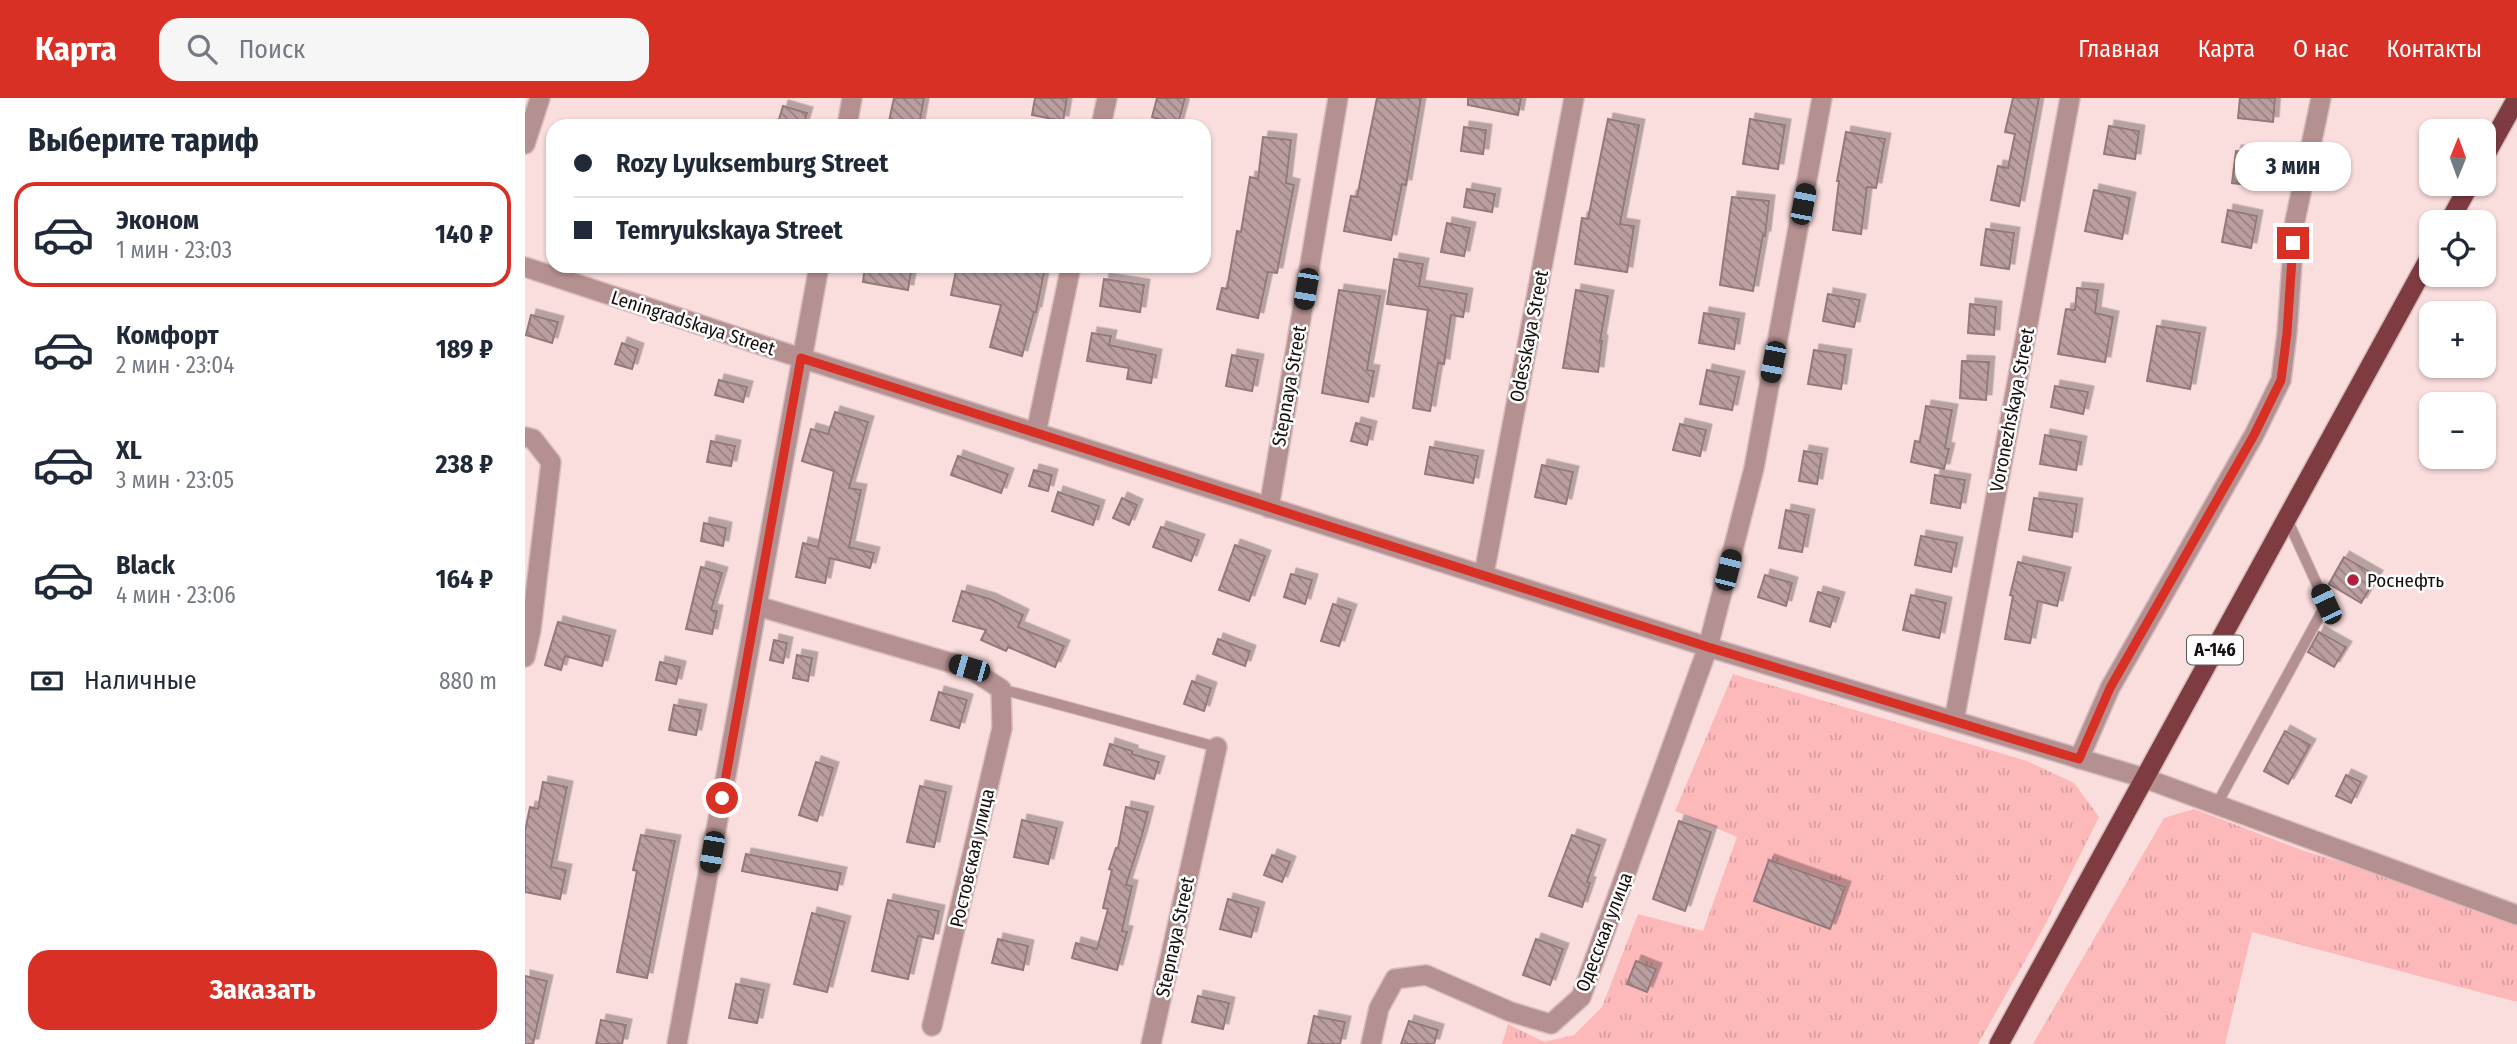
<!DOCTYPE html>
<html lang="ru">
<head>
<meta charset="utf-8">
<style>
	body { margin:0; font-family:"Fira Sans Condensed",sans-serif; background:#f6f6f7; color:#1f2937; height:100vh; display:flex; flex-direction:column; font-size:26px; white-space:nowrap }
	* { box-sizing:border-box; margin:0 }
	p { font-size:23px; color:#747a83 }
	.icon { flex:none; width:38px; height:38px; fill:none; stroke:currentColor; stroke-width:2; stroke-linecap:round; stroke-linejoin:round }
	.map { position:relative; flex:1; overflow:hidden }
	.sheet { display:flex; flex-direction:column; background:#fff; width:525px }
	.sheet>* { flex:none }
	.guide { position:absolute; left:21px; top:21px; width:665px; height:154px; border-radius:21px; box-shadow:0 2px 5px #0004; display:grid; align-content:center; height:154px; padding:0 28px; background:#fff }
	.needle { width:46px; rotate:1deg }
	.buttons { position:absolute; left:1894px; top:21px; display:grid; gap:14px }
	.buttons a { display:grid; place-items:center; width:77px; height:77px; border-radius:14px; background:#fff; box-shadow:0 2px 5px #0004; font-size:35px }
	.end { position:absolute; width:32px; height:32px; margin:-16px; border:9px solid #d93025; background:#fff; box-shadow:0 0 0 4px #fff }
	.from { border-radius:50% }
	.bubble { position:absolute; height:49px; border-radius:21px; background:#fff; box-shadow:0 2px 5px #0004; font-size:23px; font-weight:700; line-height:49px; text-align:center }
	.car { position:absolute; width:21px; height:42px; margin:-21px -10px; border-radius:9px; box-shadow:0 0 5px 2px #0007; background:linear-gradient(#222 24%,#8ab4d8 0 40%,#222 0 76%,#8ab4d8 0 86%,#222 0) }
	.guide b { display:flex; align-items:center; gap:24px; height:66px; font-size:26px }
	.guide b+b { border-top:2px solid #e0e1e3 }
	.guide i { width:18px; height:18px; background:#1f2937 }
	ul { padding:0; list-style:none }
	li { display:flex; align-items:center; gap:21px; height:105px; margin:0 14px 10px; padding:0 14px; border:4px solid transparent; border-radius:21px }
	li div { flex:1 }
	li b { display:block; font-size:26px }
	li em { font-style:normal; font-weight:700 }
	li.active { border-color:#d93025 }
	li>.icon { width:63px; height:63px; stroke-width:1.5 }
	h2 { padding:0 28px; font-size:32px; line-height:84px }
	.pay { display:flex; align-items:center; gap:18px; height:77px; padding:0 28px; font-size:26px }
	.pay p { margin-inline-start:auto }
	.action { display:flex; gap:14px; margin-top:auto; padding:14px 28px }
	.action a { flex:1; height:80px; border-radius:21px; background:#d93025; color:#fff; font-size:28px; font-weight:700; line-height:80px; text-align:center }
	header { display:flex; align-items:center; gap:42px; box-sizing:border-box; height:98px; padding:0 35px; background:#d93025; color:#fff }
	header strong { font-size:33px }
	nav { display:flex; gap:38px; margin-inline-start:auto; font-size:24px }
	.search { width:490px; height:63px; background:#f6f6f7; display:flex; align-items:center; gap:18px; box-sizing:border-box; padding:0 24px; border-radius:21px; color:#747a83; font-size:26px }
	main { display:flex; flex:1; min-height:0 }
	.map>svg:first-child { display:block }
	.grass { fill:url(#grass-tufts) }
	.building { fill:url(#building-back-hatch); stroke:#94797a; stroke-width:2; filter:url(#shadow) }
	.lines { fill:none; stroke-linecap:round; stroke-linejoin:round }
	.service-casing { stroke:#d6bcbc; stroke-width:12 }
	.minor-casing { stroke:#d6bcbc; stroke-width:22 }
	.trunk-casing { stroke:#d6bcbc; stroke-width:22 }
	.service { stroke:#b59091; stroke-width:10 }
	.minor { stroke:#b59091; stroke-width:19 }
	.trunk { stroke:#7e3c41; stroke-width:19 }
	.route { stroke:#d93025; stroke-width:9 }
	.poi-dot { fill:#b21f3d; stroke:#fff; stroke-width:2.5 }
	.labels { text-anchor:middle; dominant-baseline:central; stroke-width:5; stroke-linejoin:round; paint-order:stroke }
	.shield { fill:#fff; stroke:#5d5656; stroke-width:2 }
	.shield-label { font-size:18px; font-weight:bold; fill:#170e0e }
	.street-label { font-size:19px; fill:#170e0e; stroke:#fff }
	.poi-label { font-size:19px; fill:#170e0e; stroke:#fff; text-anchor:start }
</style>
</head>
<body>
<header>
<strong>Карта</strong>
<div class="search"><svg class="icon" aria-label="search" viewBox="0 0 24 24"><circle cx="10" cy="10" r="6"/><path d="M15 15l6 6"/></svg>Поиск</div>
<nav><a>Главная</a><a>Карта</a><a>О нас</a><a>Контакты</a></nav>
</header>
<main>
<section class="sheet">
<h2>Выберите тариф</h2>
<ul>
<li class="active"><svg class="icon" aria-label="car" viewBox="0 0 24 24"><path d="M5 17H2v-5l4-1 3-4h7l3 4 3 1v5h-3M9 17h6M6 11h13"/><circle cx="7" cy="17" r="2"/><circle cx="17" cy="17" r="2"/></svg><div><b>Эконом</b><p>1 мин · 23:03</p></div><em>140 ₽</em></li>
<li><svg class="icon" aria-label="car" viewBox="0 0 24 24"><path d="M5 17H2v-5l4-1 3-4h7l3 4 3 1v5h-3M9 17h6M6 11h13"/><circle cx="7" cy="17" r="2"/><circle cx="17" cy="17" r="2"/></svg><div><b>Комфорт</b><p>2 мин · 23:04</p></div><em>189 ₽</em></li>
<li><svg class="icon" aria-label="car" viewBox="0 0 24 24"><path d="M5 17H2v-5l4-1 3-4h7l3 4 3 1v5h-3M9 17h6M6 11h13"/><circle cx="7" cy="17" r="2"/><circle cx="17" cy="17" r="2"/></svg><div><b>XL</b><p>3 мин · 23:05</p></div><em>238 ₽</em></li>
<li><svg class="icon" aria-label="car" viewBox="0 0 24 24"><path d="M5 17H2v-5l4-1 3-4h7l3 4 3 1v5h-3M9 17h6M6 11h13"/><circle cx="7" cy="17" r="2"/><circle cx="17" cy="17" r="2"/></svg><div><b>Black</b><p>4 мин · 23:06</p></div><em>164 ₽</em></li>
</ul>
<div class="pay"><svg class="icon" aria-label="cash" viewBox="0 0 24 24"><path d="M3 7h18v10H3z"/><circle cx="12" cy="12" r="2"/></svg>Наличные<p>880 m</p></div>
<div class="action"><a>Заказать</a></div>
</section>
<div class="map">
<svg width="1992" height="946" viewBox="0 0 1992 946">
	<defs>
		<pattern id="grass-tufts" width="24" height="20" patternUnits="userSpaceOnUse" patternTransform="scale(1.75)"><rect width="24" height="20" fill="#fdb8ba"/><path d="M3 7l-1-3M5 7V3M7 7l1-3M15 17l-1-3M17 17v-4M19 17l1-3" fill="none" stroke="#d89d9f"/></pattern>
		<pattern id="building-back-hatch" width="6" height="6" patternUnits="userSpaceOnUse" patternTransform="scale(1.75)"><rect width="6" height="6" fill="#bb9fa0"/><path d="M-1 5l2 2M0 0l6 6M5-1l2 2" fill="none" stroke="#978081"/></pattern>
		<filter id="shadow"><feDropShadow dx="5.5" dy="-5.5" stdDeviation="0" flood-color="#0004"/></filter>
	</defs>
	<rect width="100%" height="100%" fill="#fadddd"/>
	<!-- grass -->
	<g class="grass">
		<path d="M1208,576L1502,663L1549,685L1574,719L1519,829L1453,946H977L983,926L1019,944L1049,937L1077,909L1113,816L1178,833L1212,739L1150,713Z"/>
		<path d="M1669,711L1777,752L1992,819V904L1727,834L1700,946H1508L1639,720Z"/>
	</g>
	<!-- building -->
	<g class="building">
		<path d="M369,0H399L394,28H363Z"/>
		<path d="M510,0H542L538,23L507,17Z"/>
		<path d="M632,0H660L653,26L627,19Z"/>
		<path d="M852,0H896L881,87L877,86L866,142L819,133L826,98L832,99Z"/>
		<path d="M943,0H996L993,17L943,7Z"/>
		<path d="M1488,0H1514L1494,108L1466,102L1473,68L1483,70L1490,36L1480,34Z"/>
		<path d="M1715,0H1750L1748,24L1713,20Z"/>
		<path d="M258,8L282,15L278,28H252Z"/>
		<path d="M1083,21L1114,27L1095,126L1109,128L1102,174L1050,166L1057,120L1063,121Z"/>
		<path d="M1225,21L1260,27L1253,71L1218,66Z"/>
		<path d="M1584,28L1614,33L1610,61L1579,56Z"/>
		<path d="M939,29L961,32L958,56L936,53Z"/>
		<path d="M1321,34L1360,41L1351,90L1342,89L1336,136L1308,132L1314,83H1312Z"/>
		<path d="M738,39L766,42L761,85L769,87L752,175L743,174L733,220L692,211L697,190L702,191L712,133L716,134L725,79L733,81Z"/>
		<path d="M1711,53L1745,57L1741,89L1707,85Z"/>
		<path d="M942,91L970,96L967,114L939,109Z"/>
		<path d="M1569,92L1605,100L1597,141L1560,133Z"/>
		<path d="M1207,99L1244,103L1240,138L1238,137L1228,193L1195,187Z"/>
		<path d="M1703,112L1732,118L1726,150L1697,144Z"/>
		<path d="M922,125L945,130L939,158L916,154Z"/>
		<path d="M1461,131L1489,135L1484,171L1456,167Z"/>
		<path d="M869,161L898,166L894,188L942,196L938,219L926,217L919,266L913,265L905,313L888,310L903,212L862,206Z"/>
		<path d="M340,168L386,174L383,192L338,184Z"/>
		<path d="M432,168L520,170L511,214H509L497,258L465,249L476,207L426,197Z"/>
		<path d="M579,181L619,187L615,214L575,208Z"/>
		<path d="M1552,190L1573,192L1570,215L1588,219L1580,264L1533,256L1541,211L1550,212Z"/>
		<path d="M814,192L855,198L842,272L849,273L843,304L797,295Z"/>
		<path d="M1051,192L1083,198L1075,243H1077L1073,274L1038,270Z"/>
		<path d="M1303,196L1335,202L1329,229L1298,223Z"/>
		<path d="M1445,206L1471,209L1469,237L1443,235Z"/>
		<path d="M1179,215L1214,221L1209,251L1174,245Z"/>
		<path d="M6,217L33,224L27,245L1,237Z"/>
		<path d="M1632,228L1675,235L1665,291L1622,283Z"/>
		<path d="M567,235L586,238L584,247L631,257L626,285L602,281L604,270L562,263Z"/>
		<path d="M97,245L113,251L107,271L90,266Z"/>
		<path d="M1289,252L1321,257L1316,291L1283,286Z"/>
		<path d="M707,257L733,262L727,293L701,288Z"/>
		<path d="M1437,263L1464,264L1461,302L1435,300Z"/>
		<path d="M1182,272L1214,279L1207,312L1175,306Z"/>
		<path d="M194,282L222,289L218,304L190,297Z"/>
		<path d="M1530,288L1563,294L1558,316L1526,309Z"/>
		<path d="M1401,308L1427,312L1420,350L1424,351L1419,371L1386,364L1390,343L1395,344Z"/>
		<path d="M310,314L343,324L324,390L336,392L324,449L349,455L345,470L305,460L300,485L271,479L278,445L293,449L309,373L277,363L286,331L303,336Z"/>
		<path d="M831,325L846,329L842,347L826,343Z"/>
		<path d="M1155,326L1181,332L1175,358L1148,352Z"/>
		<path d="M1520,337L1556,344L1551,372L1515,366Z"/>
		<path d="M186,343L210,348L206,368L182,364Z"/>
		<path d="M905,349L953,358L948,385L900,376Z"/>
		<path d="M1279,353L1297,356L1292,386L1274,383Z"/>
		<path d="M433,358L483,376L476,395L426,377Z"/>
		<path d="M1017,367L1048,374L1041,406L1010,399Z"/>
		<path d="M509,372L527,377L523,393L504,388Z"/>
		<path d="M1410,377L1440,382L1435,410L1406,405Z"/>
		<path d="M533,394L574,408L568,427L527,413Z"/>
		<path d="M597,400L612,407L604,427L588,420Z"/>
		<path d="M1509,400L1552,406L1547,439L1504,432Z"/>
		<path d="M1261,412L1284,417L1277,454L1254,450Z"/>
		<path d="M179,425L201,430L198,448L176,443Z"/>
		<path d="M636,429L674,442L666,463L628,449Z"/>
		<path d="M1396,438L1432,445L1426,474L1390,467Z"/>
		<path d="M710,447L740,458L724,503L694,492Z"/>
		<path d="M1819,459L1852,478L1836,505L1804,486Z"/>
		<path d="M1493,464L1540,475L1532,508L1513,503L1505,545L1480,541L1488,498L1485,497Z"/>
		<path d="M176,469L197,475L186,512L192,513L187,536L161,531Z"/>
		<path d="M766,476L787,482L780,506L759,499Z"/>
		<path d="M1240,477L1267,485L1261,508L1233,499Z"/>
		<path d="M437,493L465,501L498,517L493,529L539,548L530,569L483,549L481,553L456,542L461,532L428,523Z"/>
		<path d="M1293,494L1314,500L1305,529L1285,523Z"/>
		<path d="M1386,497L1421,505L1414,540L1378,532Z"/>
		<path d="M808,506L826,512L814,548L796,543Z"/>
		<path d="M33,524L85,538L77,568L40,558L36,572L20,567Z"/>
		<path d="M1794,534L1821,549L1809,569L1783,554Z"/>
		<path d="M693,541L725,553L720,568L688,556Z"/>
		<path d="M249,542L262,545L258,565L245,562Z"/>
		<path d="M272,557L287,560L283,583L268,580Z"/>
		<path d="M135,564L155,569L151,586L131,582Z"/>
		<path d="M667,583L686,590L679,613L659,606Z"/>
		<path d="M414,594L442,602L434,630L406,622Z"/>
		<path d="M149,607L176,612L171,637L144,632Z"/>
		<path d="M1760,633L1785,647L1763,686L1739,673Z"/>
		<path d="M585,646L607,653V656L634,664L629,681L579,667Z"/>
		<path d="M291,664L308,670L292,723L274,717Z"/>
		<path d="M1821,677L1836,684L1826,705L1811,698Z"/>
		<path d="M18,684L42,689L26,769L41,772L35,801L0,794V733L5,709L13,711Z"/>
		<path d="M395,688L421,694L409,749L382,744Z"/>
		<path d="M601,709L623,714L617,737L601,787L607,788L597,833L602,834L592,872L547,860L551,845L572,851L583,811L578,810L587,772L584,771L591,750H593Z"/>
		<path d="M497,722L532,730L523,766L489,759Z"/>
		<path d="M1154,723L1186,734L1160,813L1128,801Z"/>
		<path d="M116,737L150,743L122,880L92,874L112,773L108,772Z"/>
		<path d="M1047,737L1075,747L1062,784L1065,785L1057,809L1024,798Z"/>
		<path d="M221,756L316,775L312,792L217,773Z"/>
		<path d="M747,757L765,764L757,784L739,777Z"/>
		<path d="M1244,762L1320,789L1305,831L1229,803Z"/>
		<path d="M703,801L734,810L726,839L695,831Z"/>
		<path d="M363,802L414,813L408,841L393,838L383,881L347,873Z"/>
		<path d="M287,815L320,824L302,894L269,886Z"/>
		<path d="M473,841L503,848L498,872L467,865Z"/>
		<path d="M1011,841L1038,851L1025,887L998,877Z"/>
		<path d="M1111,863L1131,871L1122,894L1102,886Z"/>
		<path d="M0,878L22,883L8,946H0Z"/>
		<path d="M211,886L239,892L232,925L204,920Z"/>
		<path d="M673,898L704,905L698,931L667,924Z"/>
		<path d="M789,918L820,924L815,946H783Z"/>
		<path d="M76,922L101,927L97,946H71Z"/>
		<path d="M884,923L913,932L909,946H876Z"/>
	</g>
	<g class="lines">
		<defs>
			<g id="service">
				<path d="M476,591L692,649"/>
				<path d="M1692,706L1801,506L1762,421"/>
			</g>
			<g id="minor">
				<path d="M322,28L327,0"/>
				<path d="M576,28L582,0"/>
				<path d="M0,46L15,0"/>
				<path d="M0,169L276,260L1183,549L1619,680L1992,817"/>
				<path d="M511,335L546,168"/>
				<path d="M0,339L8,341L26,364L6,532L0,559"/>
				<path d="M744,410L813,0"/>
				<path d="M959,476L1049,0"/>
				<path d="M232,508L444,570L476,591L477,630L407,928"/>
				<path d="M1429,623L1545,0"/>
				<path d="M1554,661L1585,590L1729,337L1756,282L1762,235L1770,123L1796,0"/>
				<path d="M152,946L294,168"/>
				<path d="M626,946L692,649"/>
				<path d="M846,946L854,910L870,881L901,877L986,914L1026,926L1056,899L1183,549L1229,370L1297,0"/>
			</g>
			<g id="trunk">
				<path d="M1958,61L1992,0"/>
				<path d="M1924,124L1945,86"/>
				<path d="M1474,946L1906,157"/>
			</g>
		</defs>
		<!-- service casing -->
		<use href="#service" class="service-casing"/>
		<!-- minor casing -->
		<use href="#minor" class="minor-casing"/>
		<!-- trunk casing -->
		<use href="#trunk" class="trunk-casing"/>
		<!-- service -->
		<use href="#service" class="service"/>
		<!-- minor -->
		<use href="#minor" class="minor"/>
		<!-- trunk -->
		<use href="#trunk" class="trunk"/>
	</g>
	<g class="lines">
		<!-- route -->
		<path class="route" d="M197,700L276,260L1183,549L1554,661L1585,590L1729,337L1756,282L1762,235L1768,145"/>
	</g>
	<!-- markers -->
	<circle class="poi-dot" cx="1828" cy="482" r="7"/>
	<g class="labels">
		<!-- shield labels -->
		<rect class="shield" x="1662" y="537.5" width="56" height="29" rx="5"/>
		<g class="shield-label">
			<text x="1690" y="552">А-146</text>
		</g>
		<!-- street labels -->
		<g class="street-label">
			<text transform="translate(168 225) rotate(18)">Leningradskaya Street</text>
			<text transform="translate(1004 238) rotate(-79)">Odesskaya Street</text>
			<text transform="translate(764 288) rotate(-80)">Stepnaya Street</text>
			<text transform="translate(1487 312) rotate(-79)">Voronezhskaya Street</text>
			<text transform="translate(447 760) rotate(-77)">Ростовская улица</text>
			<text transform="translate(1079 834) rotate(-69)">Одесская улица</text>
			<text transform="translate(650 839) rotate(-78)">Stepnaya Street</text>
		</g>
		<!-- poi labels -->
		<g class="poi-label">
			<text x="1842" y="482">Роснефть</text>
		</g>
	</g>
</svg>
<div class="buttons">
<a><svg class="needle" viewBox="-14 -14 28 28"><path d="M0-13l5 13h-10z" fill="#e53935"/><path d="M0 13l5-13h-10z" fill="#747a83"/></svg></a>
<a><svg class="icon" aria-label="locate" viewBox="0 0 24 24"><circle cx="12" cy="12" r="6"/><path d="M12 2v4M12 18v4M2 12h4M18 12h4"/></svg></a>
<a>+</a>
<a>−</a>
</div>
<i class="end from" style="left:197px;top:700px"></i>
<i class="end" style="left:1768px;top:145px"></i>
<div class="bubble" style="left:1710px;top:44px;width:116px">3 мин</div>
<i class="car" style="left:1278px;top:106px;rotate:11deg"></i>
<i class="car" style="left:781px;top:191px;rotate:190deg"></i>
<i class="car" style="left:1248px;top:264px;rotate:191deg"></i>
<i class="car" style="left:1203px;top:472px;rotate:14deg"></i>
<i class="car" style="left:1801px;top:506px;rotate:335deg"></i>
<i class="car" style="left:444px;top:570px;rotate:286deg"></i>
<i class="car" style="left:187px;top:754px;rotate:190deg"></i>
<div class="guide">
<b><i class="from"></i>Rozy Lyuksemburg Street</b>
<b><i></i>Temryukskaya Street</b>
</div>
</div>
</main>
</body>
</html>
